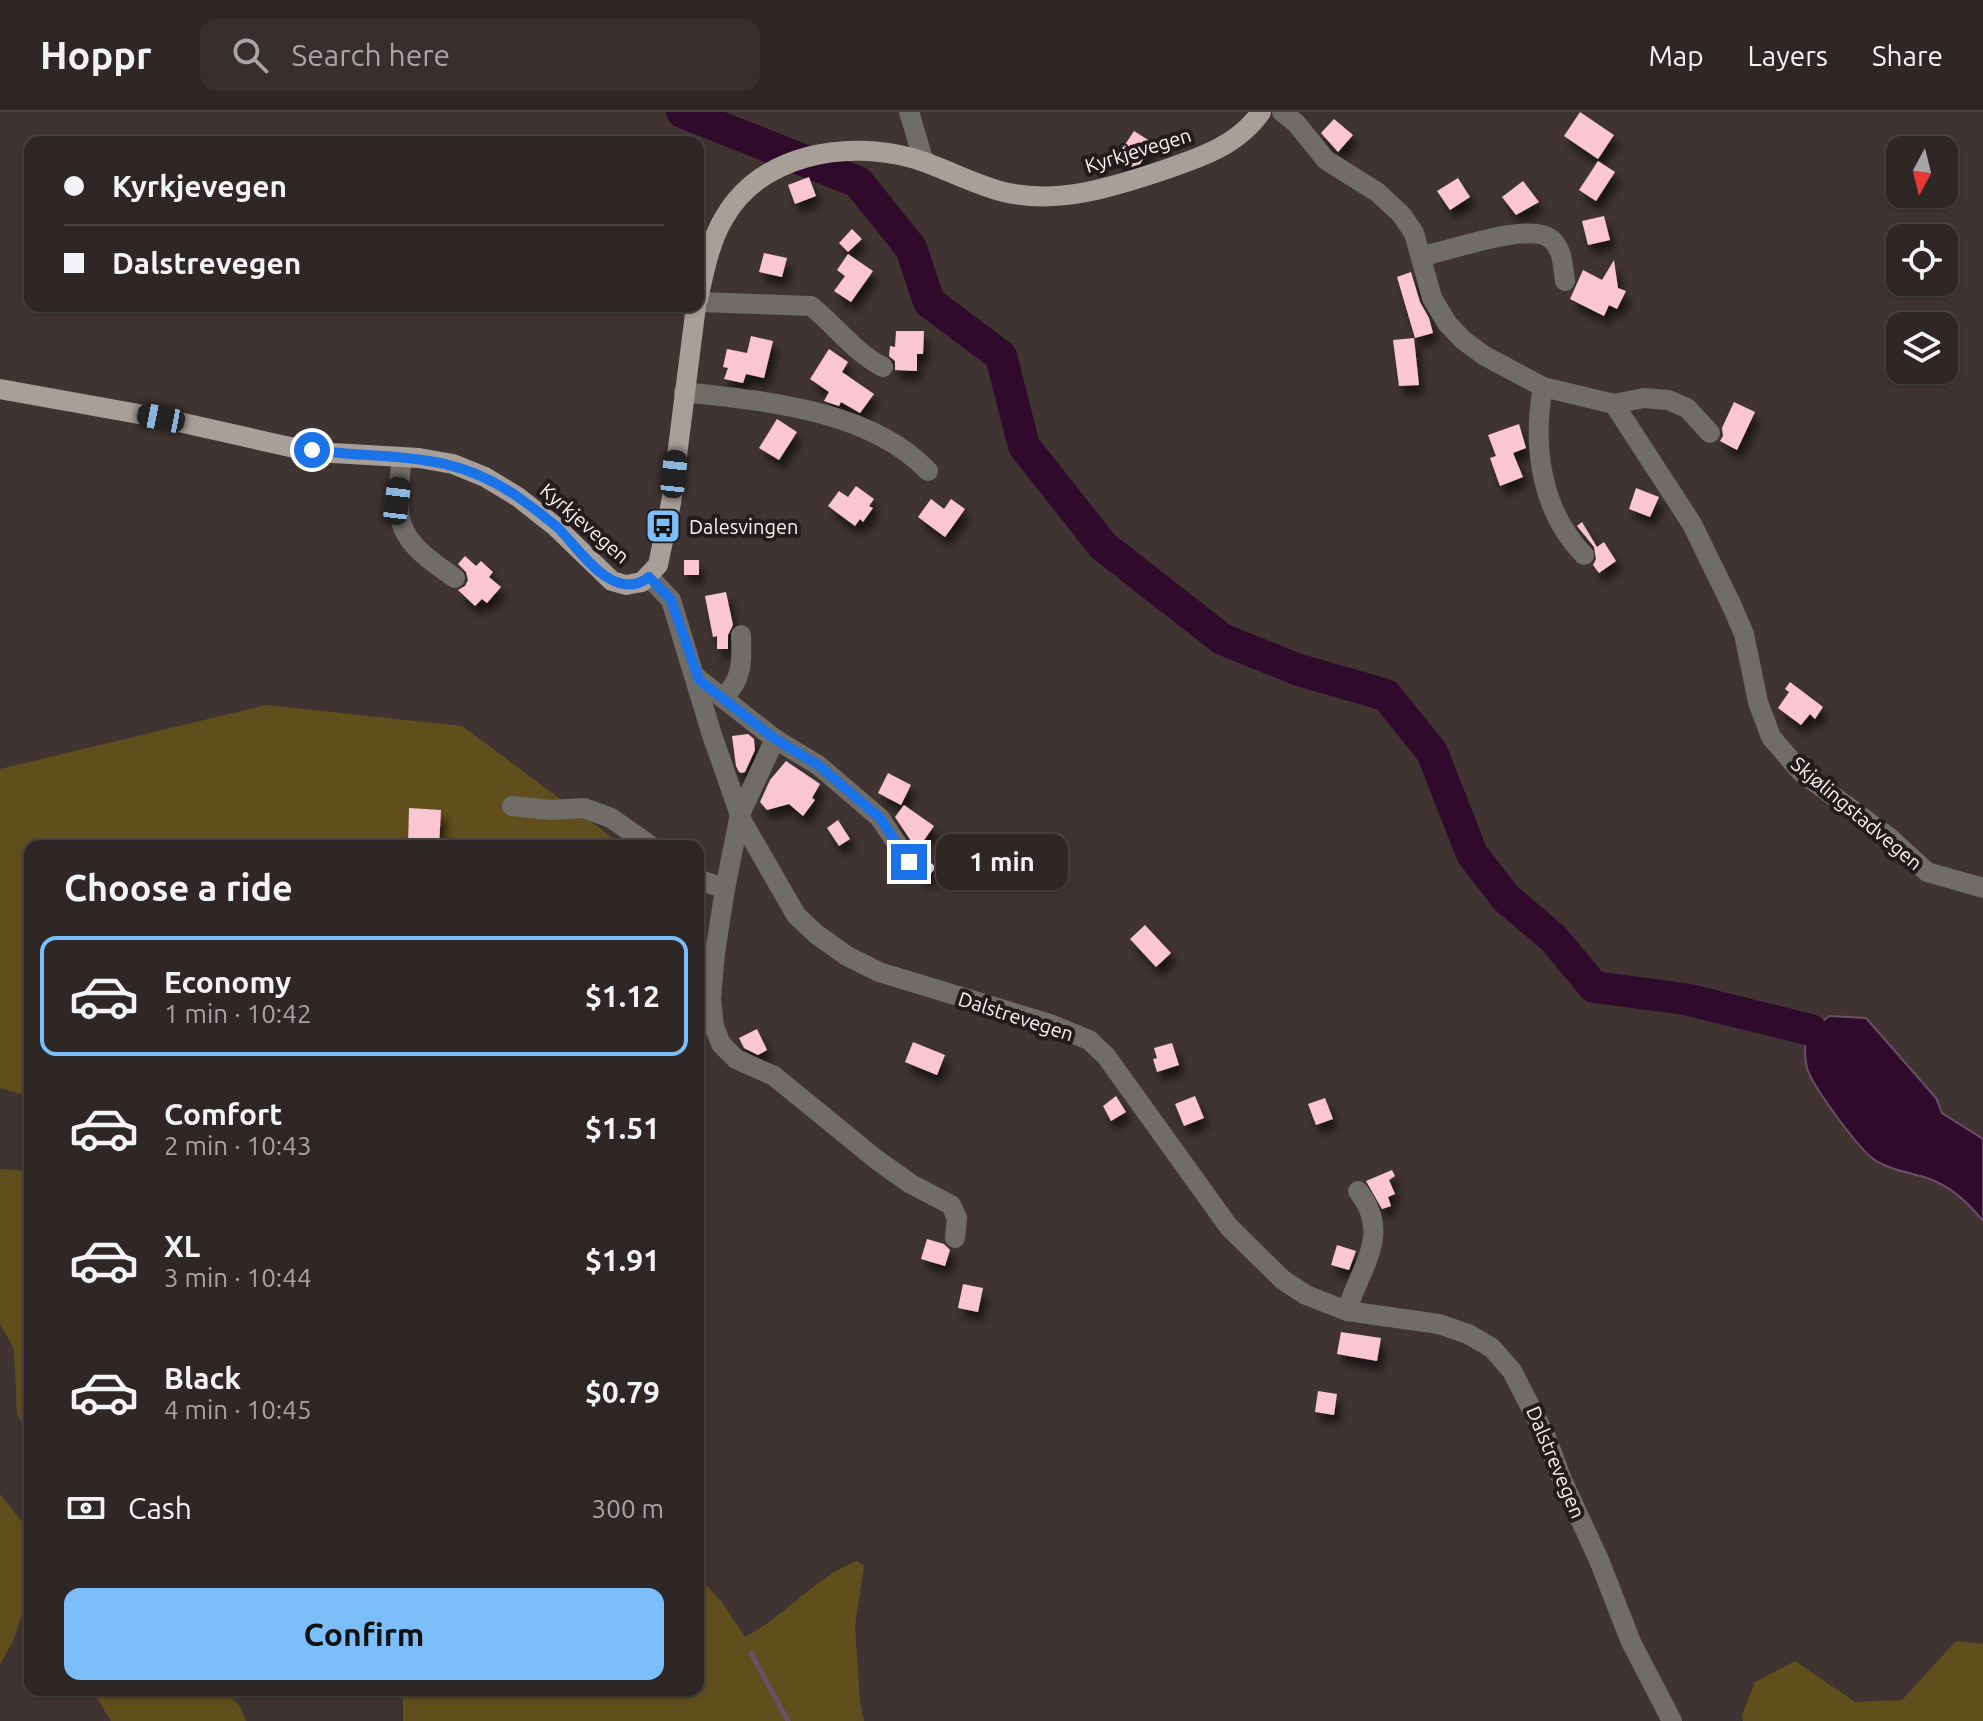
<!DOCTYPE html>
<html lang="en">
<head>
<meta charset="utf-8">
<style>
	body { margin:0; font-family:Ubuntu,sans-serif; background:#372f2e; color:#f1f3f6; height:100vh; display:flex; flex-direction:column; font-size:30px; white-space:nowrap }
	* { box-sizing:border-box; margin:0 }
	p { font-size:26px; color:#a7a5a7 }
	.icon { flex:none; width:44px; height:44px; fill:none; stroke:currentColor; stroke-width:2; stroke-linecap:round; stroke-linejoin:round }
	.map { position:relative; flex:1; overflow:hidden }
	.panel { position:absolute; left:24px; top:728px; width:680px; height:856px; display:flex; flex-direction:column; background:#2f2726; border-radius:16px; box-shadow:0 2px 6px #0004,0 0 0 2px #4a4443 }
	.panel>* { flex:none }
	.top-card { position:absolute; left:24px; top:24px; width:680px; height:176px; border-radius:16px; box-shadow:0 2px 6px #0004,0 0 0 2px #4a4443; display:grid; align-content:center; height:176px; padding:0 40px; background:#2f2726 }
	.needle { width:52px; rotate:187deg }
	.controls { position:absolute; left:1886px; top:24px; display:grid; gap:16px }
	.controls a { display:grid; place-items:center; width:72px; height:72px; border-radius:16px; background:#2f2726; box-shadow:0 2px 6px #0004,0 0 0 2px #4a4443; font-size:40px }
	.end { position:absolute; width:36px; height:36px; margin:-18px; border:10px solid #1a73e8; background:#fff; box-shadow:0 0 0 4px #fff }
	.from { border-radius:50% }
	.bubble { position:absolute; height:56px; border-radius:16px; background:#2f2726; box-shadow:0 2px 6px #0004,0 0 0 2px #4a4443; font-size:26px; font-weight:700; line-height:56px; text-align:center }
	.car { position:absolute; width:24px; height:48px; margin:-24px -12px; border-radius:10px; box-shadow:0 0 6px 2px #0007; background:linear-gradient(#222 24%,#8ab4d8 0 40%,#222 0 76%,#8ab4d8 0 86%,#222 0) }
	.top-card b { display:flex; align-items:center; gap:28px; height:76px; font-size:30px }
	.top-card b+b { border-top:2px solid #4a4443 }
	.top-card i { width:20px; height:20px; background:#f1f3f6 }
	ul { padding:0; list-style:none }
	li { display:flex; align-items:center; gap:24px; height:120px; margin:0 16px 12px; padding:0 24px; border:4px solid transparent; border-radius:16px }
	li div { flex:1 }
	li b { display:block; font-size:30px }
	li em { font-style:normal; font-weight:700 }
	li.selected { border-color:#7cbef9 }
	li>.icon { width:72px; height:72px; stroke-width:1.5 }
	h2 { padding:0 40px; font-size:36px; line-height:96px }
	.pay { display:flex; align-items:center; gap:20px; height:88px; padding:0 40px; font-size:30px }
	.pay p { margin-inline-start:auto }
	.action { display:flex; gap:16px; margin-top:auto; padding:16px 40px }
	.action a { flex:1; height:92px; border-radius:16px; background:#7cbef9; color:#111; font-size:32px; font-weight:700; line-height:92px; text-align:center }
	header { display:flex; align-items:center; gap:48px; box-sizing:border-box; height:112px; padding:0 40px; background:#2f2726; border-bottom:2px solid #4a4443 }
	header strong { font-size:38px }
	nav { display:flex; gap:44px; margin-inline-start:auto; font-size:28px }
	.search { width:560px; height:72px; background:#372f2e; display:flex; align-items:center; gap:20px; box-sizing:border-box; padding:0 28px; border-radius:16px; color:#a7a5a7; font-size:30px }
	.map>svg:first-child { display:block }
	.green { fill:#614e1d }
	.water { fill:#2f0a2b; stroke:#6b4f66; stroke-width:2 }
	.lines { fill:none; stroke-linecap:round; stroke-linejoin:round }
	.stream { stroke:#6b4f66; stroke-width:5 }
	.river { stroke:#2f0a2b; stroke-width:32 }
	.building { fill:#fac6d4; filter:url(#shadow) }
	.minor { stroke:#706c68; stroke-width:20 }
	.major { stroke:#a89f99; stroke-width:20 }
	.route { stroke:#1a73e8; stroke-width:10 }
	.labels { text-anchor:middle; dominant-baseline:central; stroke-width:8; stroke-linejoin:round; paint-order:stroke }
	.street-label { font-size:20px; fill:#f8f1f0; stroke:#221d1c }
	.poi-label { font-size:20px; fill:#f8f1f0; stroke:#221d1c; text-anchor:start }
</style>
</head>
<body>
<header>
<strong>Hoppr</strong>
<div class="search"><svg class="icon" aria-label="search" viewBox="0 0 24 24"><circle cx="10" cy="10" r="6"/><path d="M15 15l6 6"/></svg>Search here</div>
<nav><a>Map</a><a>Layers</a><a>Share</a></nav>
</header>
<div class="map">
<svg width="1983" height="1609" viewBox="0 0 1983 1609">
	<defs>
		<filter id="shadow"><feDropShadow dx="5" dy="9" stdDeviation="4" flood-color="#0009"/></filter>
	</defs>
	<rect width="100%" height="100%" fill="#3f3432"/>
	<!-- green -->
	<g class="green">
		<path d="M266,593L462,614L617,729V734H30V985L0,976V657Z"/>
		<path d="M0,1057L30,1059V1323L17,1302L14,1237L0,1212Z"/>
		<path d="M0,1382L30,1420V1503L23,1501L13,1529L0,1553Z"/>
		<path d="M857,1449L864,1454L855,1514L860,1590L864,1609H403V1578H598L612,1581L614,1578H698V1465L721,1489L745,1525C785,1504 814,1466 857,1449Z"/>
		<path d="M1956,1529L1983,1532V1609H1743L1742,1603L1755,1570L1795,1549L1855,1590L1902,1588Z"/>
		<path d="M92,1578H224L239,1593L246,1609H111Z"/>
	</g>
	<!-- water -->
	<path class="water" d="M1829,904L1866,906L1936,986L1942,1001L1983,1027V1109C1968,1090 1947,1072 1924,1065C1906,1060 1887,1057 1872,1046C1857,1034 1812,974 1807,956C1805,948 1804,932 1807,925C1811,916 1822,910 1829,904Z"/>
	<g class="lines">
		<!-- stream -->
		<path class="stream" d="M751,1541L788,1609"/>
		<!-- river -->
		<path class="river" d="M682,0L858,70L911,136L929,190L1001,244L1024,334L1103,434L1222,527L1299,558L1386,583L1432,640L1472,742L1506,786L1553,826L1594,875L1685,887L1811,918"/>
	</g>
	<!-- building -->
	<g class="building">
		<path d="M1580,0L1614,23L1598,47L1564,24Z"/>
		<path d="M1334,7L1353,23L1338,40L1321,21Z"/>
		<path d="M1134,19L1153,31L1140,52L1128,56L1115,48Z"/>
		<path d="M1598,49L1615,60L1596,89L1579,78Z"/>
		<path d="M809,65L816,84L795,92L788,73Z"/>
		<path d="M1458,66L1470,85L1450,98L1437,79Z"/>
		<path d="M1523,69L1539,90L1516,103L1502,85Z"/>
		<path d="M1604,104L1610,128L1588,133L1582,109Z"/>
		<path d="M852,117L862,127L848,140L839,131Z"/>
		<path d="M764,141L787,146L782,165L759,160Z"/>
		<path d="M848,142L873,159L851,190L834,179L845,164L837,158Z"/>
		<path d="M1614,148L1618,176L1626,179L1617,197L1609,193L1604,204L1570,187L1583,158L1602,168Z"/>
		<path d="M1411,160L1420,190L1429,206L1433,221L1415,226L1397,165Z"/>
		<path d="M896,219H924L923,242H917V259L895,258V249L889,244L890,234L895,235Z"/>
		<path d="M751,224L773,229L764,266L746,262L743,271L724,267L728,256L723,255L727,237L747,241Z"/>
		<path d="M1414,226L1419,273L1399,274L1393,228Z"/>
		<path d="M829,237L848,250L842,260L874,282L860,301L841,290L839,294L824,289L829,280L810,267Z"/>
		<path d="M1734,290L1755,300L1737,338L1720,329L1723,324L1722,316Z"/>
		<path d="M777,307L797,320L779,348L759,336Z"/>
		<path d="M1519,312L1526,336L1513,341L1523,365L1500,374L1490,346L1496,344L1488,323Z"/>
		<path d="M856,374L874,387L869,394L873,396L863,410L860,407L855,414L828,394L839,379L848,385Z"/>
		<path d="M1636,376L1659,385L1650,405L1629,397Z"/>
		<path d="M931,387L944,397L951,387L965,397L945,425L918,405Z"/>
		<path d="M1582,410L1597,435L1604,430L1616,449L1599,461L1593,453L1596,447L1594,435L1577,414Z"/>
		<path d="M465,444L476,454L481,449L493,460L489,465L501,475L487,491L482,487L475,494L458,478L465,474L468,468L466,460L458,452Z"/>
		<rect x="684" y="448" width="15" height="15"/>
		<path d="M726,480L733,513L728,523V537H717V524L713,525L705,484Z"/>
		<path d="M1790,570L1823,595L1815,607L1810,602L1801,613L1778,596L1789,580L1785,577Z"/>
		<path d="M748,622L754,627L755,638L745,660L742,661L739,660L736,654L732,624Z"/>
		<path d="M786,649L820,672L812,686L815,688L803,704L789,692L767,698L760,690L770,668Z"/>
		<path d="M888,661L911,673L901,693L878,681Z"/>
		<path d="M904,693L934,714L917,738L895,705Z"/>
		<path d="M409,696L441,698L439,734H408Z"/>
		<path d="M838,708L850,727L839,734L827,716Z"/>
		<path d="M921,743L936,755L925,769L915,761L921,755Z"/>
		<path d="M1145,813L1171,841L1156,855L1130,827Z"/>
		<path d="M757,917L767,938L758,943L744,936L739,926Z"/>
		<path d="M913,930L945,943L937,963L905,950Z"/>
		<path d="M1172,931L1179,953L1157,960L1153,947L1157,946L1154,936Z"/>
		<path d="M1116,984L1126,1000L1111,1009L1103,994Z"/>
		<path d="M1195,984L1204,1006L1184,1014L1175,992Z"/>
		<path d="M1325,986L1333,1007L1316,1013L1308,992Z"/>
		<path d="M1392,1058L1395,1064L1389,1068L1395,1082L1388,1085L1391,1094L1382,1097L1366,1069Z"/>
		<path d="M927,1127L944,1132L950,1138L945,1154L921,1147Z"/>
		<path d="M1337,1133L1356,1139L1349,1158L1331,1153Z"/>
		<path d="M963,1172L983,1176L978,1200L958,1196Z"/>
		<path d="M1341,1220L1381,1226L1377,1249L1337,1242Z"/>
		<path d="M1318,1279L1337,1282L1334,1303L1315,1300Z"/>
	</g>
	<g class="lines">
		<!-- minor -->
		<g class="minor">
			<path d="M909,0L924,50"/>
			<path d="M1282,0L1296,11L1326,48L1377,80L1401,102L1414,121L1432,186L1447,211L1463,228L1485,244L1543,275L1614,292L1644,286L1668,288L1687,296L1710,321"/>
			<path d="M1422,144C1450,139 1530,109 1551,127C1563,137 1563,155 1565,169"/>
			<path d="M698,190L811,194C836,214 854,240 883,255"/>
			<path d="M1543,275C1532,334 1541,399 1584,443"/>
			<path d="M684,280C763,289 869,297 928,359"/>
			<path d="M1614,292L1692,412L1731,492L1744,522L1758,590L1771,625L1801,660L1890,726L1927,760L1983,776"/>
			<path d="M402,345C394,414 396,426 455,466"/>
			<path d="M649,465L671,488L712,623L742,709L796,803L816,822L847,844L879,860L1050,912L1089,928L1106,944L1229,1115L1283,1168L1306,1183L1347,1199L1439,1212L1468,1222L1492,1236L1512,1259L1546,1325L1562,1368L1599,1448L1631,1530L1672,1609"/>
			<path d="M696,565L775,627L818,653L880,706L909,750"/>
			<path d="M723,586C743,567 742,549 741,523"/>
			<path d="M775,627L740,702L725,777L715,841L711,886L714,914L721,932L736,947L774,964L877,1048L911,1072L951,1093L957,1106L955,1126"/>
			<path d="M512,694L551,698L584,696L611,706L651,734"/>
			<path d="M698,767L725,777"/>
			<path d="M1347,1199C1359,1156 1393,1123 1358,1079"/>
		</g>
		<!-- major -->
		<g class="major">
			<path d="M698,187C704,160 710,129 724,106C761,42 845,28 912,46C943,55 972,72 1004,80C1058,93 1113,75 1164,58C1202,45 1238,33 1261,0"/>
			<path d="M0,277L161,306L290,335L333,341L419,346L453,352L485,365L518,385L556,415L612,469L626,473L642,470L658,453L671,391L696,194"/>
		</g>
	</g>
	<g class="lines">
		<!-- route -->
		<path class="route" d="M312,338C391,349 447,336 518,385C531,394 545,405 557,415C579,436 613,493 649,465L671,488L699,568L775,627L818,653L880,706L909,750"/>
	</g>
	<!-- icons -->
	<defs>
		<symbol id="bus-square" viewBox="-11 -11 22 22"><rect x="-9" y="-9" width="18" height="18" rx="4" fill="#7cbef9" stroke="#221d1c"/><path d="M-5-6H5V4H4V6H2V4H-2V6H-4V4H-5ZM-3.5-4V0h7V-4ZM-3.5 1.2v1.5H-2V1.2ZM2 1.2v1.5H3.5V1.2Z" fill="#111"/></symbol>
	</defs>
	<g fill-rule="evenodd">
		<use href="#bus-square" x="643" y="394" width="40" height="40"/>
	</g>
	<g class="labels">
		<!-- street labels -->
		<g class="street-label">
			<text transform="translate(1138 38) rotate(-17)">Kyrkjevegen</text>
			<text transform="translate(585 411) rotate(41)">Kyrkjevegen</text>
			<text transform="translate(1857 701) rotate(40)">Skjølingstadvegen</text>
			<text transform="translate(1016 904) rotate(18)">Dalstrevegen</text>
			<text transform="translate(1556 1350) rotate(67)">Dalstrevegen</text>
		</g>
		<!-- poi labels -->
		<g class="poi-label">
			<text x="689" y="414">Dalesvingen</text>
		</g>
	</g>
</svg>
<div class="controls">
<a><svg class="needle" viewBox="-14 -14 28 28"><path d="M0-13l5 13h-10z" fill="#e53935"/><path d="M0 13l5-13h-10z" fill="#a7a5a7"/></svg></a>
<a><svg class="icon" aria-label="locate" viewBox="0 0 24 24"><circle cx="12" cy="12" r="6"/><path d="M12 2v4M12 18v4M2 12h4M18 12h4"/></svg></a>
<a><svg class="icon" aria-label="layers" viewBox="0 0 24 24"><path d="M12 4l9 5-9 5-9-5zM3 14l9 5 9-5"/></svg></a>
</div>
<i class="end from" style="left:312px;top:338px"></i>
<i class="end" style="left:909px;top:750px"></i>
<div class="bubble" style="left:936px;top:722px;width:132px">1 min</div>
<i class="car" style="left:161px;top:306px;rotate:281deg"></i>
<i class="car" style="left:674px;top:362px;rotate:6deg"></i>
<i class="car" style="left:397px;top:389px;rotate:7deg"></i>
<div class="top-card">
<b><i class="from"></i>Kyrkjevegen</b>
<b><i></i>Dalstrevegen</b>
</div>
<section class="panel">
<h2>Choose a ride</h2>
<ul>
<li class="selected"><svg class="icon" aria-label="car" viewBox="0 0 24 24"><path d="M5 17H2v-5l4-1 3-4h7l3 4 3 1v5h-3M9 17h6M6 11h13"/><circle cx="7" cy="17" r="2"/><circle cx="17" cy="17" r="2"/></svg><div><b>Economy</b><p>1 min · 10:42</p></div><em>$1.12</em></li>
<li><svg class="icon" aria-label="car" viewBox="0 0 24 24"><path d="M5 17H2v-5l4-1 3-4h7l3 4 3 1v5h-3M9 17h6M6 11h13"/><circle cx="7" cy="17" r="2"/><circle cx="17" cy="17" r="2"/></svg><div><b>Comfort</b><p>2 min · 10:43</p></div><em>$1.51</em></li>
<li><svg class="icon" aria-label="car" viewBox="0 0 24 24"><path d="M5 17H2v-5l4-1 3-4h7l3 4 3 1v5h-3M9 17h6M6 11h13"/><circle cx="7" cy="17" r="2"/><circle cx="17" cy="17" r="2"/></svg><div><b>XL</b><p>3 min · 10:44</p></div><em>$1.91</em></li>
<li><svg class="icon" aria-label="car" viewBox="0 0 24 24"><path d="M5 17H2v-5l4-1 3-4h7l3 4 3 1v5h-3M9 17h6M6 11h13"/><circle cx="7" cy="17" r="2"/><circle cx="17" cy="17" r="2"/></svg><div><b>Black</b><p>4 min · 10:45</p></div><em>$0.79</em></li>
</ul>
<div class="pay"><svg class="icon" aria-label="cash" viewBox="0 0 24 24"><path d="M3 7h18v10H3z"/><circle cx="12" cy="12" r="2"/></svg>Cash<p>300 m</p></div>
<div class="action"><a>Confirm</a></div>
</section>
</div>
</body>
</html>
